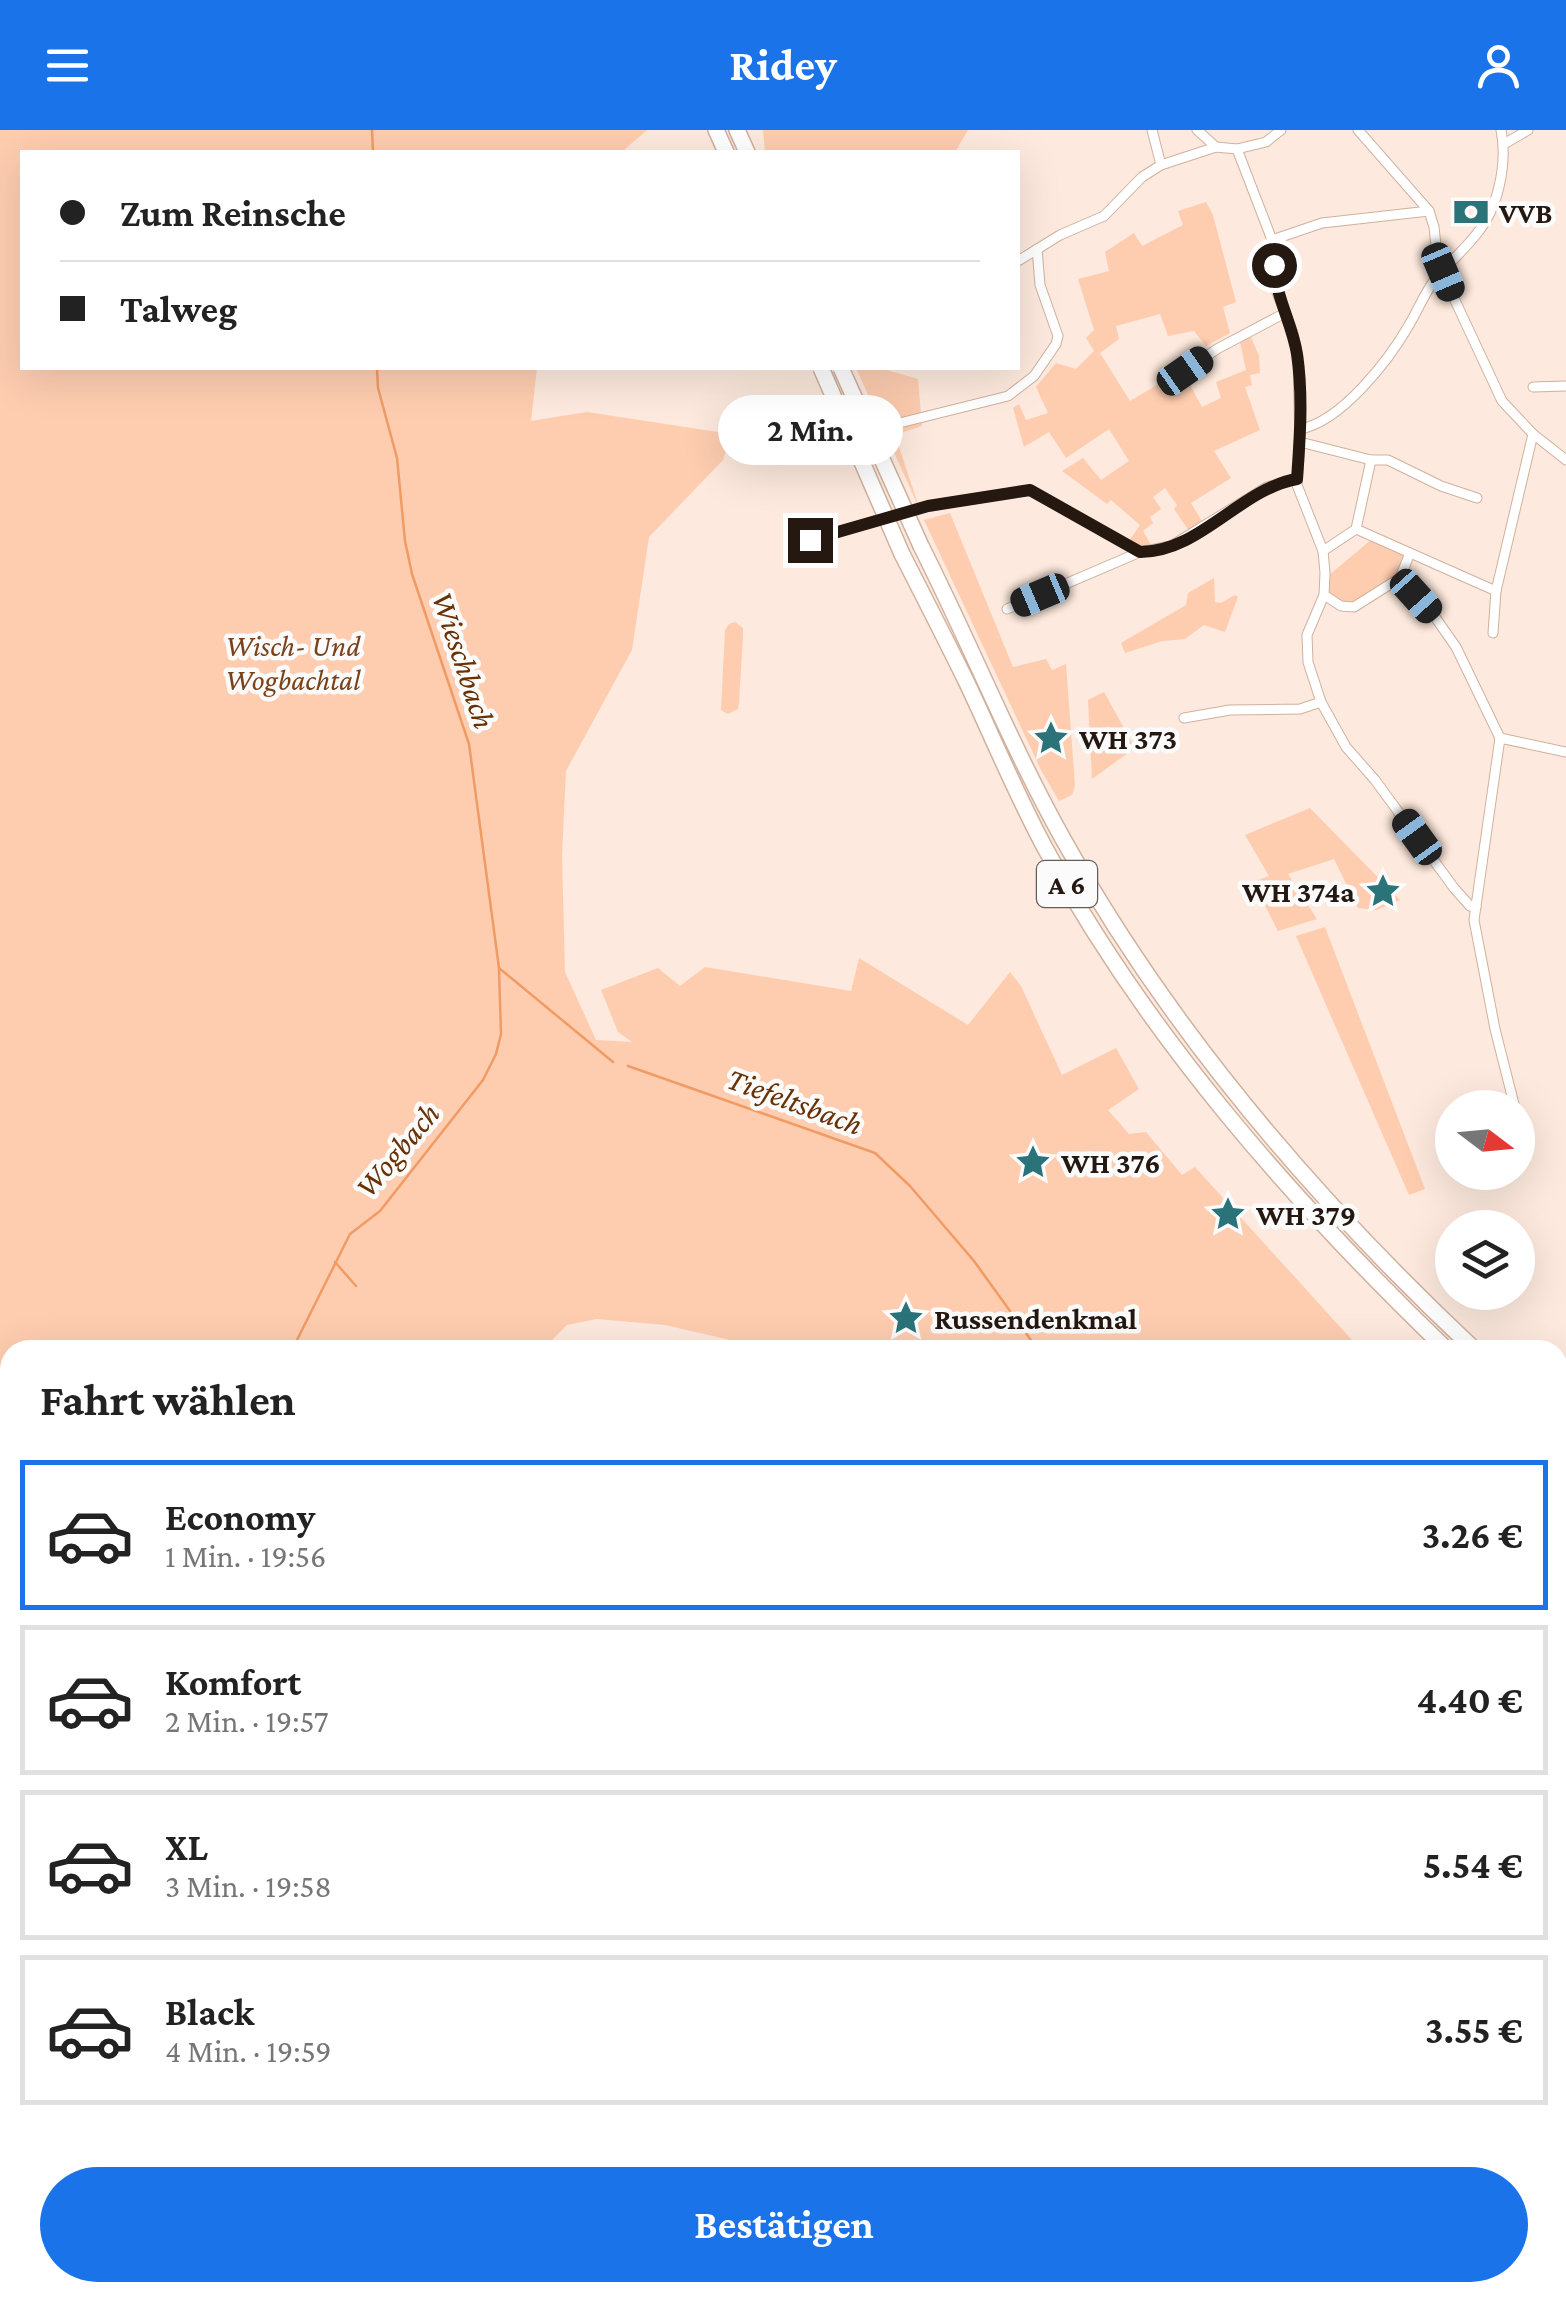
<!DOCTYPE html>
<html lang="de">
<head>
<meta charset="utf-8">
<style>
	body { margin:0; font-family:"Crimson Pro",serif; background:#f2f2f2; color:#222; height:100vh; display:flex; flex-direction:column; font-size:38px; white-space:nowrap }
	* { box-sizing:border-box; margin:0 }
	p { font-size:32px; color:#767676 }
	.icon { flex:none; width:55px; height:55px; fill:none; stroke:currentColor; stroke-width:2; stroke-linecap:round; stroke-linejoin:round }
	.map { position:relative; flex:1; overflow:hidden }
	.details { position:absolute; left:0px; top:1210px; width:1568px; height:962px; display:flex; flex-direction:column; background:#fff; border-radius:30px 30px 0 0; box-shadow:0 10px 40px #0002 }
	.details>* { flex:none }
	.hud { position:absolute; left:20px; top:20px; width:1000px; height:220px; border-radius:0px; box-shadow:0 10px 40px #0002; display:grid; align-content:center; height:220px; padding:0 40px; background:#fff }
	.needle { width:65px; rotate:106deg }
	.fabs { position:absolute; left:1435px; top:960px; display:grid; gap:20px }
	.fabs a { display:grid; place-items:center; width:100px; height:100px; border-radius:50%; background:#fff; box-shadow:0 10px 40px #0002; font-size:50px }
	.end { position:absolute; width:45px; height:45px; margin:-22px; border:12px solid #241811; background:#fff; box-shadow:0 0 0 5px #fff }
	.from { border-radius:50% }
	.bubble { position:absolute; height:70px; border-radius:35px; background:#fff; box-shadow:0 10px 40px #0002; font-size:32px; font-weight:700; line-height:70px; text-align:center }
	.car { position:absolute; width:30px; height:60px; margin:-30px -15px; border-radius:12px; box-shadow:0 0 8px 2px #0007; background:linear-gradient(#222 24%,#8ab4d8 0 40%,#222 0 76%,#8ab4d8 0 86%,#222 0) }
	.hud b { display:flex; align-items:center; gap:35px; height:95px; font-size:38px }
	.hud b+b { border-top:2px solid #e0e0e0 }
	.hud i { width:25px; height:25px; background:#222 }
	ul { padding:0; list-style:none }
	li { display:flex; align-items:center; gap:30px; height:150px; margin:0 20px 15px; padding:0 20px; border:5px solid #e0e0e0; border-radius:0px }
	li div { flex:1 }
	li b { display:block; font-size:38px }
	li em { font-style:normal; font-weight:700 }
	li.on { border-color:#1a73e8 }
	li>.icon { width:90px; height:90px; stroke-width:1.5 }
	h2 { padding:0 40px; font-size:45px; line-height:120px }
	.primary-button { display:flex; gap:20px; margin-top:auto; padding:20px 40px }
	.primary-button a { flex:1; height:115px; border-radius:60px; background:#1a73e8; color:#fff; font-size:40px; font-weight:700; line-height:115px; text-align:center }
	header { display:flex; justify-content:space-between; align-items:center; height:130px; padding:0 40px; background:#1a73e8; color:#fff; font-size:45px; font-weight:700 }
	.map>svg:first-child { display:block }
	.green { fill:#fecdb0 }
	.lines { fill:none; stroke-linecap:round; stroke-linejoin:round }
	.stream { stroke:#f19b64; stroke-width:2.5 }
	.minor-casing { stroke:#d0b19e; stroke-width:11 }
	.motorway-casing { stroke:#d0b19e; stroke-width:18 }
	.minor { stroke:#fff; stroke-width:9 }
	.motorway { stroke:#fff; stroke-width:15 }
	.motorway-bridge-casing { stroke:#d0b19e; stroke-width:18; stroke-linecap:butt }
	.motorway-bridge { stroke:#fff; stroke-width:15 }
	.route { stroke:#241811; stroke-width:12 }
	.labels { text-anchor:middle; dominant-baseline:central; stroke-width:9; stroke-linejoin:round; paint-order:stroke }
	.shield { fill:#fbfbfb; stroke:#645c57; stroke-width:2.5 }
	.shield-label { font-size:28px; font-weight:bold; fill:#241811 }
	.poi-label { font-size:30px; font-weight:bold; fill:#241811; stroke:#fbfbfb; text-anchor:start }
	.park-label { font-size:30px; font-style:italic; fill:#7a421a; stroke:#fbfbfb }
	.water-label { font-size:32px; font-style:italic; fill:#683205; stroke:#fbfbfb }
</style>
</head>
<body>
<header><svg class="icon" aria-label="menu" viewBox="0 0 24 24"><path d="M4 6h16M4 12h16M4 18h16"/></svg>Ridey<svg class="icon" aria-label="person" viewBox="0 0 24 24"><circle cx="12" cy="8" r="4"/><path d="M4 21q1-7 8-7t8 7"/></svg></header>
<div class="map">
<svg width="1566" height="2171" viewBox="0 0 1566 2171">
	<rect width="100%" height="100%" fill="#fde9dd"/>
	<!-- green -->
	<g class="green">
		<path d="M0,0H647L624,20L626,22H22V238H537L531,291L587,282L731,304L723,330L649,407L632,520L566,641L562,725L565,842L596,910L632,912L618,902L601,860L658,838L680,856L705,837L851,861L859,828L968,895L1010,842L1021,856L1062,945L1116,918L1139,959L1108,980L1129,1004L1146,1002L1182,1045L1195,1037L1361,1220H774L665,1195L597,1189L567,1195L542,1220H10V2162H805L808,2171H0Z"/>
		<path d="M763,0H968L955,22H765Z"/>
		<path d="M1206,72L1213,85L1236,172L1223,177L1230,203L1206,216L1194,201L1168,206L1160,184L1116,196L1119,209L1100,223L1130,271L1182,240L1202,277L1221,268L1216,252L1246,240L1240,212L1251,207L1259,226L1260,243L1250,245L1252,255L1245,257L1260,300L1214,321L1231,348L1191,373L1203,393L1189,401L1174,379L1177,375L1165,358L1153,367L1161,379L1150,387L1153,393L1143,401L1151,415L1140,417L1129,411L1140,395L1111,370L1107,374L1062,341L1083,328L1101,350L1129,331L1109,299L1066,328L1049,302L1024,317L1013,278L1019,274L1026,290L1048,283L1036,257L1056,233L1076,239L1094,221L1086,208L1094,200L1078,149L1109,141L1105,122L1134,103L1142,116L1183,95L1178,81Z"/>
		<path d="M856,238H880L918,249L922,296L895,305L920,380Z"/>
		<path d="M950,383L1013,537L1046,529L1052,540L1066,534L1075,656L1072,665L1059,671L1041,640L924,390Z"/>
		<path d="M1371,410L1406,425L1397,446L1348,476L1327,463L1329,445Z"/>
		<path d="M1214,448L1215,472L1221,473L1235,465L1238,467L1225,502L1204,495L1185,509L1162,511L1125,523L1121,513L1186,475L1188,463Z"/>
		<path d="M735,492L743,498V506L739,573L738,579L728,584L721,580L725,500L729,494Z"/>
		<path d="M1104,562L1135,618L1092,649L1088,570Z"/>
		<path d="M1310,678L1400,770L1377,780L1358,778L1334,729L1288,744L1317,789L1278,801L1253,752L1269,746L1245,705Z"/>
		<path d="M1325,797L1425,1059L1409,1065L1296,806Z"/>
		<path d="M1558,1383L1566,1390V2069L1558,2063Z"/>
	</g>
	<g class="lines">
		<!-- stream -->
		<g class="stream">
			<path d="M372,0L373,22"/>
			<path d="M499,838L613,932"/>
			<path d="M628,936L875,1023L910,1056L974,1131L1038,1220"/>
			<path d="M335,1132L356,1156"/>
			<path d="M292,1220L350,1104L380,1081L483,950L496,924L501,904L499,838L469,614L412,444L405,411L397,328L378,258L377,238"/>
			<path d="M1558,1847L1566,1849"/>
			<path d="M0,1909L10,1907"/>
			<path d="M83,2162L84,2171"/>
		</g>
		<defs>
			<g id="minor">
				<path d="M1152,0L1161,35"/>
				<path d="M1197,0L1216,17"/>
				<path d="M1358,0L1429,81L1434,97L1438,134L1502,271L1533,304L1566,330"/>
				<path d="M1504,14L1528,0"/>
				<path d="M1237,19L1272,110L1276,160L1293,203L1298,228L1300,312L1297,355L1323,421L1325,443L1324,465L1307,505L1308,532L1321,572L1346,617L1375,650L1454,758L1470,776L1476,777"/>
				<path d="M1272,110L1322,93L1429,81"/>
				<path d="M1018,131L1060,105L1104,86L1142,47L1161,35L1216,17L1237,19L1266,12L1281,0"/>
				<path d="M1185,241L1217,219L1283,184"/>
				<path d="M1533,257L1566,256"/>
				<path d="M1300,299C1341,292 1389,230 1409,195C1418,180 1425,162 1436,148C1456,125 1482,105 1493,76C1502,53 1506,24 1501,0"/>
				<path d="M831,310L1008,266L1034,246L1056,214L1058,206L1040,155L1037,119"/>
				<path d="M1300,312L1371,330H1388L1441,356L1477,368"/>
				<path d="M1356,399L1496,461"/>
				<path d="M810,410L928,376L1030,360L1140,422"/>
				<path d="M1323,421L1356,399L1371,330"/>
				<path d="M1400,448L1435,487L1456,517L1500,608"/>
				<path d="M1324,465L1341,476L1354,477L1400,448L1410,423"/>
				<path d="M1007,479L1140,422L1171,416L1267,357L1297,349"/>
				<path d="M1493,503L1496,461L1533,304"/>
				<path d="M1184,588L1230,580L1300,579L1321,572"/>
				<path d="M1500,608L1474,790L1495,899L1515,978"/>
				<path d="M1500,608L1566,622"/>
				<path d="M1518,987L1524,1013L1518,1016"/>
			</g>
			<g id="motorway">
				<path d="M716,0L726,22"/>
				<path d="M737,0L747,22"/>
				<path d="M921,416C970,513 1010,614 1063,709C1170,901 1315,1070 1475,1220"/>
				<path d="M902,424C924,467 946,510 967,553C993,608 1016,664 1045,718C1148,907 1293,1072 1447,1220"/>
				<path d="M1558,1290L1566,1297"/>
				<path d="M1558,1315L1566,1322"/>
			</g>
		</defs>
		<!-- minor casing -->
		<use href="#minor" class="minor-casing"/>
		<!-- motorway casing -->
		<use href="#motorway" class="motorway-casing"/>
		<!-- minor -->
		<use href="#minor" class="minor"/>
		<!-- motorway -->
		<use href="#motorway" class="motorway"/>
		<defs>
			<g id="motorway-bridge">
				<path d="M821,238L902,424"/>
				<path d="M841,238L921,416"/>
			</g>
		</defs>
		<!-- motorway-bridge casing -->
		<use href="#motorway-bridge" class="motorway-bridge-casing"/>
		<!-- motorway-bridge -->
		<use href="#motorway-bridge" class="motorway-bridge"/>
	</g>
	<g class="lines">
		<!-- route -->
		<path class="route" d="M810,410L928,376L1030,360L1140,422C1200,422 1240,359 1297,349C1300,308 1303,265 1297,224C1292,193 1276,168 1274,135"/>
	</g>
	<!-- icons -->
	<defs>
		<symbol id="bank-bare" viewBox="-9 -9 18 18"><path d="M-6-4H6V4H-6ZM0-2.3a2.3 2.3 0 1 0 0 4.6a2.3 2.3 0 1 0 0-4.6Z" fill="#297379" stroke="#fbfbfb" stroke-width="2.5" paint-order="stroke"/></symbol>
		<symbol id="sight-bare" viewBox="-9 -9 18 18"><path d="M0-6L1.8-2.2L6-1.7L2.9 1.2L3.7 5.4L0 3.3L-3.7 5.4L-2.9 1.2L-6-1.7L-1.8-2.2Z" fill="#297379" stroke="#fbfbfb" stroke-width="2.5" paint-order="stroke"/></symbol>
	</defs>
	<g fill-rule="evenodd">
		<use href="#bank-bare" x="1446" y="57" width="50" height="50"/>
		<use href="#sight-bare" x="1026" y="583" width="50" height="50"/>
		<use href="#sight-bare" x="1358" y="736" width="50" height="50"/>
		<use href="#sight-bare" x="1008" y="1007" width="50" height="50"/>
		<use href="#sight-bare" x="1203" y="1059" width="50" height="50"/>
		<use href="#sight-bare" x="881" y="1163" width="50" height="50"/>
	</g>
	<g class="labels">
		<!-- shield labels -->
		<rect class="shield" x="1037" y="731" width="60" height="46" rx="8"/>
		<g class="shield-label">
			<text x="1067" y="754">A 6</text>
		</g>
		<!-- poi labels -->
		<g class="poi-label">
			<text x="1499" y="82">VVB</text>
			<text x="1079" y="608">WH 373</text>
			<text x="1355" y="761" text-anchor="end">WH 374a</text>
			<text x="1061" y="1032">WH 376</text>
			<text x="1256" y="1084">WH 379</text>
			<text x="934" y="1188">Russendenkmal</text>
		</g>
		<!-- park labels -->
		<g class="park-label">
			<text x="293" y="515">Wisch- Und<tspan x="293" dy="34">Wogbachtal</tspan></text>
		</g>
		<!-- water labels -->
		<g class="water-label">
			<text transform="translate(464 530) rotate(72)">Wieschbach</text>
			<text transform="translate(795 971) rotate(20)">Tiefeltsbach</text>
			<text transform="translate(397 1020) rotate(-50)">Wogbach</text>
		</g>
	</g>
</svg>
<div class="fabs">
<a><svg class="needle" viewBox="-14 -14 28 28"><path d="M0-13l5 13h-10z" fill="#e53935"/><path d="M0 13l5-13h-10z" fill="#767676"/></svg></a>
<a><svg class="icon" aria-label="layers" viewBox="0 0 24 24"><path d="M12 4l9 5-9 5-9-5zM3 14l9 5 9-5"/></svg></a>
</div>
<i class="end from" style="left:1274px;top:135px"></i>
<i class="end" style="left:810px;top:410px"></i>
<div class="bubble" style="left:718px;top:265px;width:185px">2 Min.</div>
<i class="car" style="left:1443px;top:142px;rotate:157deg"></i>
<i class="car" style="left:1185px;top:241px;rotate:55deg"></i>
<i class="car" style="left:1040px;top:465px;rotate:247deg"></i>
<i class="car" style="left:1416px;top:466px;rotate:138deg"></i>
<i class="car" style="left:1417px;top:707px;rotate:324deg"></i>
<div class="hud">
<b><i class="from"></i>Zum Reinsche</b>
<b><i></i>Talweg</b>
</div>
<section class="details">
<h2>Fahrt wählen</h2>
<ul>
<li class="on"><svg class="icon" aria-label="car" viewBox="0 0 24 24"><path d="M5 17H2v-5l4-1 3-4h7l3 4 3 1v5h-3M9 17h6M6 11h13"/><circle cx="7" cy="17" r="2"/><circle cx="17" cy="17" r="2"/></svg><div><b>Economy</b><p>1 Min. · 19:56</p></div><em>3.26 €</em></li>
<li><svg class="icon" aria-label="car" viewBox="0 0 24 24"><path d="M5 17H2v-5l4-1 3-4h7l3 4 3 1v5h-3M9 17h6M6 11h13"/><circle cx="7" cy="17" r="2"/><circle cx="17" cy="17" r="2"/></svg><div><b>Komfort</b><p>2 Min. · 19:57</p></div><em>4.40 €</em></li>
<li><svg class="icon" aria-label="car" viewBox="0 0 24 24"><path d="M5 17H2v-5l4-1 3-4h7l3 4 3 1v5h-3M9 17h6M6 11h13"/><circle cx="7" cy="17" r="2"/><circle cx="17" cy="17" r="2"/></svg><div><b>XL</b><p>3 Min. · 19:58</p></div><em>5.54 €</em></li>
<li><svg class="icon" aria-label="car" viewBox="0 0 24 24"><path d="M5 17H2v-5l4-1 3-4h7l3 4 3 1v5h-3M9 17h6M6 11h13"/><circle cx="7" cy="17" r="2"/><circle cx="17" cy="17" r="2"/></svg><div><b>Black</b><p>4 Min. · 19:59</p></div><em>3.55 €</em></li>
</ul>
<div class="primary-button"><a>Bestätigen</a></div>
</section>
</div>
</body>
</html>
